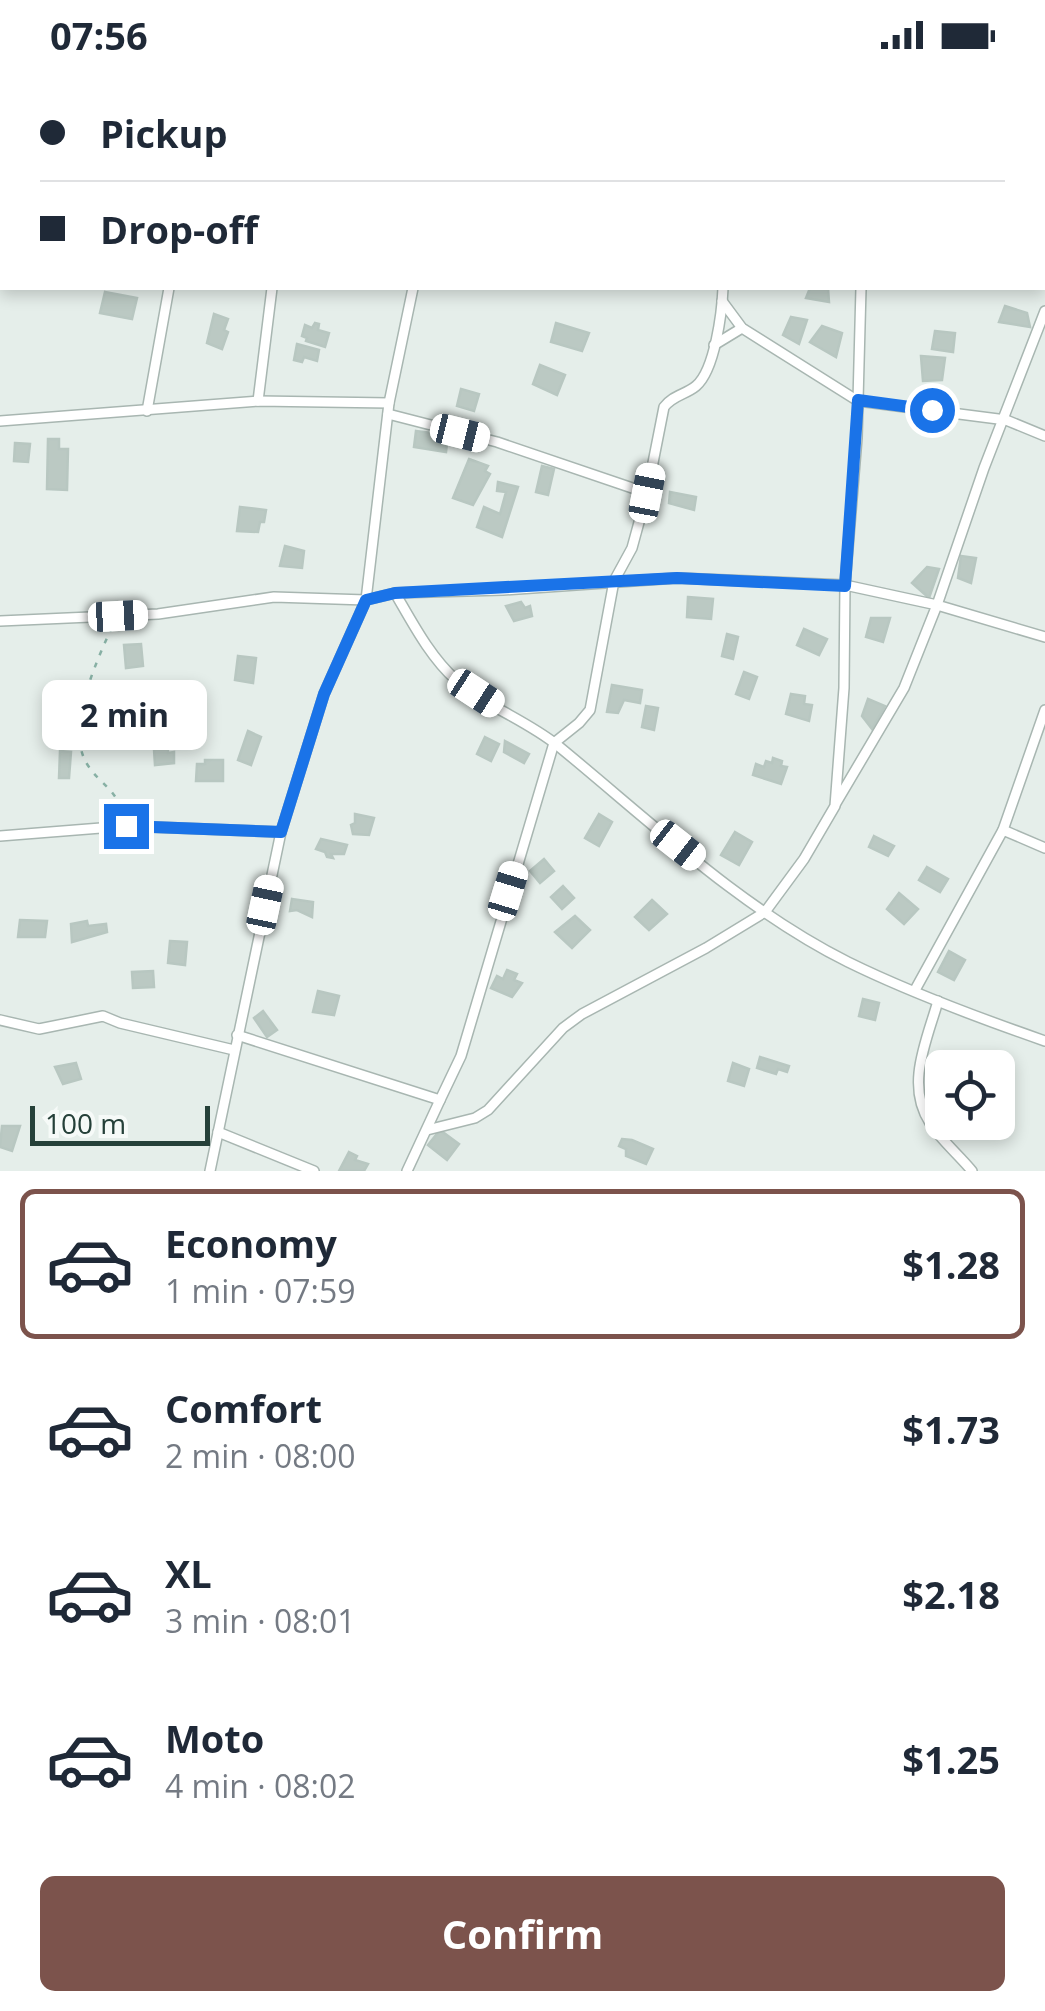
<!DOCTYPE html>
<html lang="en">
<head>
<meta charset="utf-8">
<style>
	body { margin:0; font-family:"Open Sans",sans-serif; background:#f6f6f7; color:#1f2937; height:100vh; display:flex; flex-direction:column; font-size:38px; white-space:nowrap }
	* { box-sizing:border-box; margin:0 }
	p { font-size:32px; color:#747a83 }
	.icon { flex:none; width:55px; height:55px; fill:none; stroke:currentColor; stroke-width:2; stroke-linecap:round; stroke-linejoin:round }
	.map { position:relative; height:1101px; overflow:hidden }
	.side { display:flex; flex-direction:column; background:#fff; flex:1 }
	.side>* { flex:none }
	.top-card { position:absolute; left:0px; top:0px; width:1045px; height:220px; box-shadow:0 5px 15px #0003; display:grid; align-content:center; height:220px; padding:0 40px; background:#fff }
	.controls { position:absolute; left:925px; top:980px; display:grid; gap:20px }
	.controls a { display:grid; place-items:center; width:90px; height:90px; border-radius:15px; background:#fff; box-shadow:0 5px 15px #0003; font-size:50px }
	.scale { position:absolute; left:30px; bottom:25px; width:180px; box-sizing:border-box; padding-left:10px; border:5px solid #254039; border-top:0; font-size:28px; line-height:35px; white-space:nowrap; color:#254039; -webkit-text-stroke:8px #f6faf8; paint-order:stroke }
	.end { position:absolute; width:45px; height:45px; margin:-22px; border:12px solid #1a73e8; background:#fff; box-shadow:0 0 0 5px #fff }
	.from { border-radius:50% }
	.bubble { position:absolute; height:70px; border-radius:15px; background:#fff; box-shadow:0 5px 15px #0003; font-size:32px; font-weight:700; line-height:70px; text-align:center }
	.car { position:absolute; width:30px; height:60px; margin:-30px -15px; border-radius:12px; box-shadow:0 0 8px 2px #0007; background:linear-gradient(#fff 24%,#345 0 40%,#fff 0 76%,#345 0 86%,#fff 0) }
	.top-card b { display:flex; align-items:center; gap:35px; height:95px; font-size:38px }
	.top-card b+b { border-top:2px solid #e0e1e3 }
	.top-card i { width:25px; height:25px; background:#1f2937 }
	ul { padding:18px 0 0; list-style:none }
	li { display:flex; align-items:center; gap:30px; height:150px; margin:0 20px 15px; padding:0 20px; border:5px solid transparent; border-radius:15px }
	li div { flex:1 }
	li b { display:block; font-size:38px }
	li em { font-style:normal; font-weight:700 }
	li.on { border-color:#7c534c }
	li>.icon { width:90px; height:90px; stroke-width:1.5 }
	.primary-button { display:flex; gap:20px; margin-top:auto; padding:20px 40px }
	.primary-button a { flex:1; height:115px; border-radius:15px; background:#7c534c; color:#fff; font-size:40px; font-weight:700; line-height:115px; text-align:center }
	.status { display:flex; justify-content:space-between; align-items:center; height:70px; padding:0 50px; background:#fff; direction:ltr }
	.status svg { height:28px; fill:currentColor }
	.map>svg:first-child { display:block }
	.building { fill:#bbc9c3; stroke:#b8c7c1; stroke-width:2.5 }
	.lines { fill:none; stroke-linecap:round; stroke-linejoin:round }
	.street-casing { stroke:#a8b6b1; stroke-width:12 }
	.path { stroke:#87b0a4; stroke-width:2.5; stroke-dasharray:5 8; stroke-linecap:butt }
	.street { stroke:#fff; stroke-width:9 }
	.route { stroke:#1a73e8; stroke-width:12 }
</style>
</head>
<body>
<div class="status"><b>07:56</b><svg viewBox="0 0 49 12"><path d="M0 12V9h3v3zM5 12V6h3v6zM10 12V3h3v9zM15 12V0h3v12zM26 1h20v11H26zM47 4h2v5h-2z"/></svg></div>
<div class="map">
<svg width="1045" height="1101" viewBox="0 0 1045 1101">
	<rect width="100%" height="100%" fill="#e5eeea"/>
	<!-- building -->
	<g class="building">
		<path d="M810,218H828L829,232L806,228Z"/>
		<path d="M105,222L137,228L132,249L100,243Z"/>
		<path d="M1005,236L1027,243L1030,257L999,252Z"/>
		<path d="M214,244L228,249L224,260L228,262L222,279L207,273Z"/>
		<path d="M791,247L807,250L799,274L783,265Z"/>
		<path d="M315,253L319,254L318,260L329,263L325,277L306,271L307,268L302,266L305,255L312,258Z"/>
		<path d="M556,253L589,263L582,281L551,272Z"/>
		<path d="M822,256L842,263L836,287L810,272Z"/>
		<path d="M935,261L955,263L953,282L932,279Z"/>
		<path d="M297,274L319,280L317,291L304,287L302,292L294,290Z"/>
		<path d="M921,286L945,288L942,310L923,311Z"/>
		<path d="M540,295L565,305L557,325L533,314Z"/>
		<path d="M461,319L479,324L474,341L457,336Z"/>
		<path d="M416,361L448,365L446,382L414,377Z"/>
		<path d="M48,369H59V379H68L67,420L47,419Z"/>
		<path d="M15,373L30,374L28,392L14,391Z"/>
		<path d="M469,389L488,396L485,401L490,404L473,435L453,428Z"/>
		<path d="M542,396L554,399L548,425L536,422Z"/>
		<path d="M498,412L518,417L502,467L477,457L484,437L500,444L506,422L497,421Z"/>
		<path d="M670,422L696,427L694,440L669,433Z"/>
		<path d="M240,437L266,440L264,452H260L258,462L237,461Z"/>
		<path d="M285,476L304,481L302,498L280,496Z"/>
		<path d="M961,486L976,488L971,513L958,508Z"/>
		<path d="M927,497L939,499L929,528L912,513Z"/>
		<path d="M688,527L713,529L711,549L687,547Z"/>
		<path d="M521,532L525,538L530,536L532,546L514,551L506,536Z"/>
		<path d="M871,548H890L883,572L866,567Z"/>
		<path d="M804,559L827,569L819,585L797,575Z"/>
		<path d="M727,564L738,567L733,589L722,586Z"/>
		<path d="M141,574L143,596L126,598L124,575Z"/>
		<path d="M238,586L256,588L253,613L235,610Z"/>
		<path d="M744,602L757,607L749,629L736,624Z"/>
		<path d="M612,615L642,620L640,633L624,630L618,643L607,642Z"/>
		<path d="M791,624L805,626L804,634L812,635L809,651L786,644Z"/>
		<path d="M868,629L885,636L872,659L862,646Z"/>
		<path d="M646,636L658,638L654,660L642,657Z"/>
		<path d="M248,661L261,667L251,695L238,690Z"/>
		<path d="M167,663L168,683L174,682V693L155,695L153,664Z"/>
		<path d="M485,667L499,674L491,691L477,684Z"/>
		<path d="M505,671L529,684L524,693L504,682Z"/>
		<path d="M60,681L71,682L69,708H59Z"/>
		<path d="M773,688L782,691L781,696L787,697L781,714L753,705L756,694L764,697L766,691L772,693Z"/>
		<path d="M205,690H223V711H196L197,694H205Z"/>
		<path d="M355,744L374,748L369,765L353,764L351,755L355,753Z"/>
		<path d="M599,744L612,752L599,776L585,768Z"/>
		<path d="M735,762L752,772L739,795L721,785Z"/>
		<path d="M874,766L894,776L888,786L869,777Z"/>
		<path d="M321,769L347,775L344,784H331L333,788L327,787L325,782L316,779Z"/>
		<path d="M544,789L554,801L540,813L530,801Z"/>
		<path d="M927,797L948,809L940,822L919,810Z"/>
		<path d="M563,816L574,828L562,839L551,827Z"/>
		<path d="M899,823L918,839L904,854L887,839Z"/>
		<path d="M292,829L313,832L312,847L297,840L290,841Z"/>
		<path d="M652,830L667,844L649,860L635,847Z"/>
		<path d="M575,846L590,860L572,878L555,862Z"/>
		<path d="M20,850L47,851L45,867H18Z"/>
		<path d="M87,851L88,856L106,854L107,862L72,872L71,854Z"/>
		<path d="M170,871L187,872L185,895L168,893Z"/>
		<path d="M949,881L965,890L954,910L938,902Z"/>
		<path d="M507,900L517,904L514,910L522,913L512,927L491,918L497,906L503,909Z"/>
		<path d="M153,901L154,917L133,918L132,902Z"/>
		<path d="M318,921L339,926L334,945L313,942Z"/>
		<path d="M863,929L879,933L875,950L859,946Z"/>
		<path d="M263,941L277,960L267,967L254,948Z"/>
		<path d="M760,987L789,996L787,1002L778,999L776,1004L757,998Z"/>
		<path d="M76,993L81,1009L63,1014L55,997Z"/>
		<path d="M733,993L749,999L744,1016L728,1011Z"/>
		<path d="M2,1056H20L12,1081L0,1077Z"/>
		<path d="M440,1060L459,1074L447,1090L428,1075Z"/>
		<path d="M622,1069L632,1070L653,1079L646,1094L626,1086V1079L619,1076Z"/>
		<path d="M349,1082L357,1086L355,1090L368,1094L364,1101H339Z"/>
	</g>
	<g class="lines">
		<defs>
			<g id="street">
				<path d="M249,0V2"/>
				<path d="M445,2L464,0"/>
				<path d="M645,2V0"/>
				<path d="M706,2L712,0"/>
				<path d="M779,2L781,0"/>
				<path d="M883,2V0"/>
				<path d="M0,33H2"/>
				<path d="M0,189H2"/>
				<path d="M1042,192L1045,194"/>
				<path d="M722,231L742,258L858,331L1006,350L1045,366"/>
				<path d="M1045,241L984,398L937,535L1045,567"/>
				<path d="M714,275L742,258"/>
				<path d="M258,331L272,218"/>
				<path d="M147,341L169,218"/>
				<path d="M388,344L497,372L647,423"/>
				<path d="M0,351L258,331L389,333"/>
				<path d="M395,523L503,520L677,508L845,515L937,535L904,618L836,733"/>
				<path d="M0,551L158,544L274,527L366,530L389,333L413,218"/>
				<path d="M1003,760L1045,778"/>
				<path d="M0,766L126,756L281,762"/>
				<path d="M915,920L1003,760L1045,640"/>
				<path d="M938,931C927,970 905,1015 930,1053C941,1070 959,1085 972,1101"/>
				<path d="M0,950L39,959L103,946L120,953L234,980"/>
				<path d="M237,965L440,1030L407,1101"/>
				<path d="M440,1030L461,986L554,673L579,653L590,640L614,511L632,478L647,423L664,337C673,325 685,325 696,316C715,300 722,242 723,218"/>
				<path d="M427,1060L475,1048L488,1040L563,958L582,944L706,878L765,842L804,789L835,736L844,618L845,515L857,368L861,218"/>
				<path d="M218,1062L314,1101"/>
				<path d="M210,1101L281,762L324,624L366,530L395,523C412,552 430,587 456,610C485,636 526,650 557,675C650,751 740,838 848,892C911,923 979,948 1045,971"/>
			</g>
		</defs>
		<!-- street casing -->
		<use href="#street" class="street-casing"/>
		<!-- path -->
		<path class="path" d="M112,557C97,590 65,659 87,694C100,715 115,717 123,744"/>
		<!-- street -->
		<use href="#street" class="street"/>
	</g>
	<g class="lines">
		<!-- route -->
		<path class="route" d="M126,756L281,762L324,624L366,530L395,523L677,508L845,516L858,330L932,340"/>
	</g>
</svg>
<div class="controls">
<a><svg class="icon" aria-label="locate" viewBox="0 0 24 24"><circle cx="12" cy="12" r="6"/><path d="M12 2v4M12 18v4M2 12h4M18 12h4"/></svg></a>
</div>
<div class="scale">100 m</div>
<i class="end from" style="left:932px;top:340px"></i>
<i class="end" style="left:126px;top:756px"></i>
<div class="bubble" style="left:42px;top:610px;width:165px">2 min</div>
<i class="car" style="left:460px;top:363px;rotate:104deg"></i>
<i class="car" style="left:647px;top:423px;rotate:11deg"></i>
<i class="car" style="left:118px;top:546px;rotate:87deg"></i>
<i class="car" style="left:476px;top:623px;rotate:123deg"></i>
<i class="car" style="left:678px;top:775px;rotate:128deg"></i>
<i class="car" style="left:508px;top:821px;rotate:17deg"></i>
<i class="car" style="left:265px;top:835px;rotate:12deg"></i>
<div class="top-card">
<b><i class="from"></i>Pickup</b>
<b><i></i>Drop-off</b>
</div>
</div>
<section class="side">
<ul>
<li class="on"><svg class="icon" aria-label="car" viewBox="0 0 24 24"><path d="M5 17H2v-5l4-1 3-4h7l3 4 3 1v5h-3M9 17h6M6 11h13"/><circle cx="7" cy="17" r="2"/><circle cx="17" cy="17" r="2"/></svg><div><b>Economy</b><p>1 min · 07:59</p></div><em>$1.28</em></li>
<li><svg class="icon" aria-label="car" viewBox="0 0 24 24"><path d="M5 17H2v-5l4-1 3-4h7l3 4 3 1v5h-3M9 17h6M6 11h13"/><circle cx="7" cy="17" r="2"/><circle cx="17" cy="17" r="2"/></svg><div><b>Comfort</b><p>2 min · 08:00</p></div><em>$1.73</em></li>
<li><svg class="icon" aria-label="car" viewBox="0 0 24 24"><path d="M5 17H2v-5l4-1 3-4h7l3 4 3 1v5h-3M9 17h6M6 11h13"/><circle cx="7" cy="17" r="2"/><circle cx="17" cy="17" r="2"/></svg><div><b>XL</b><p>3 min · 08:01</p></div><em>$2.18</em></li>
<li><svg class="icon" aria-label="car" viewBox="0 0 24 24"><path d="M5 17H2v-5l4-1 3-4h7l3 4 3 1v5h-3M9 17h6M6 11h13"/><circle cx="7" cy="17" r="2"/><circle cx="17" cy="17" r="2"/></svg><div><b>Moto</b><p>4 min · 08:02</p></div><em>$1.25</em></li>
</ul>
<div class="primary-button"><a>Confirm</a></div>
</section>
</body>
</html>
